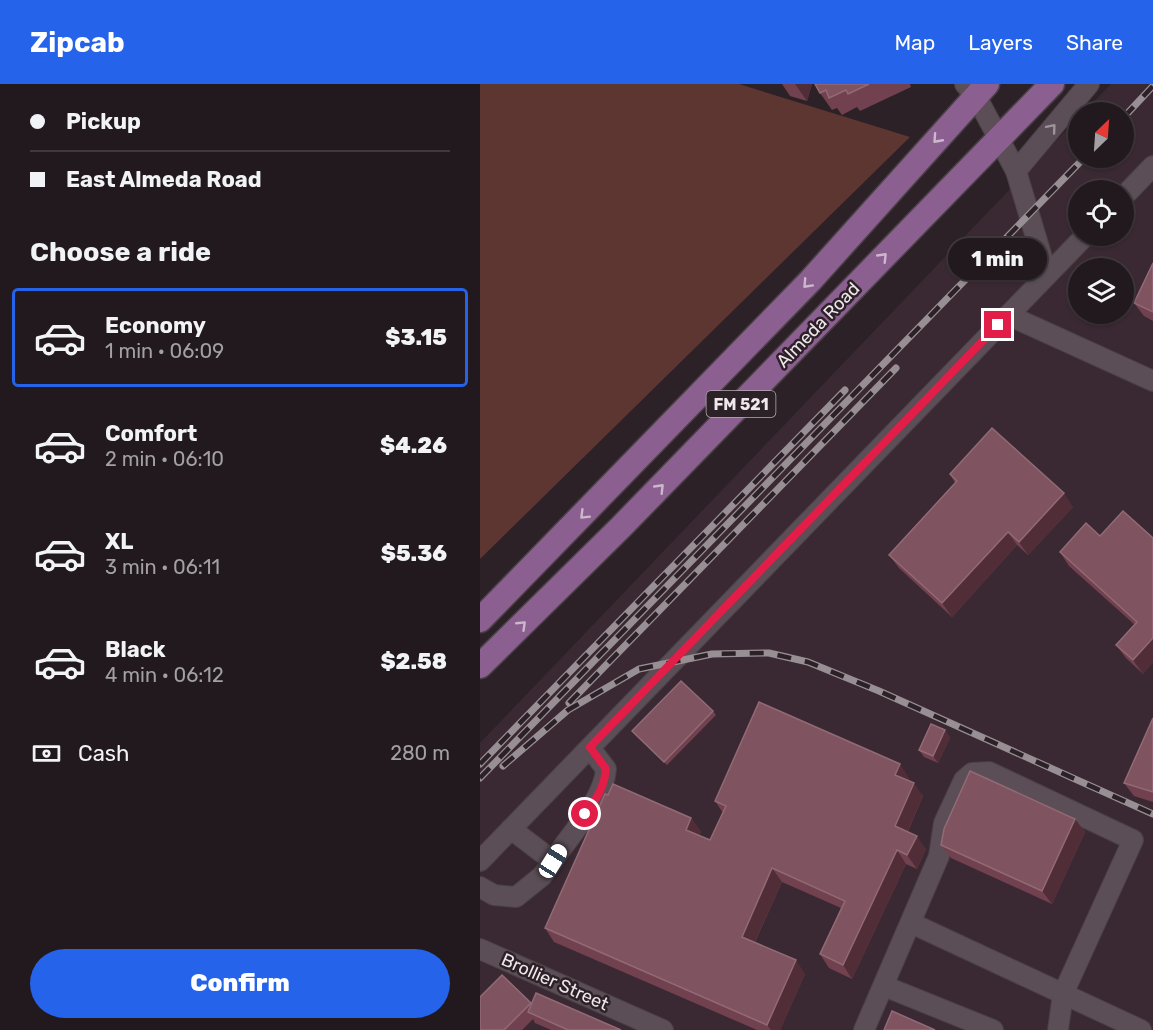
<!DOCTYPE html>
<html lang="en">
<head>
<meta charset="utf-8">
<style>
	body { margin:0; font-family:Rubik,sans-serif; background:#2a2227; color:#f1f3f6; height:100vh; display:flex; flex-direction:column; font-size:22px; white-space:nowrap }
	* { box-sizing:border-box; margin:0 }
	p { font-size:20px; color:#a2a0a4 }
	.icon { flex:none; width:33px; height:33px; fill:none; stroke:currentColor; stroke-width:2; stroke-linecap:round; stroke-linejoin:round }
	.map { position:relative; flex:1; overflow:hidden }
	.details { display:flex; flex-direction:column; background:#22191e; width:480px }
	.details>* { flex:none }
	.hud { display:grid; align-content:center; height:132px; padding:0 30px; background:#22191e }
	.needle { width:39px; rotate:25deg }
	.fabs { position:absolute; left:588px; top:18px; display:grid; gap:12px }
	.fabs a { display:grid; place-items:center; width:66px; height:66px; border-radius:50%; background:#22191e; box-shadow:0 2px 4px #0004,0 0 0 2px #3f383c; font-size:30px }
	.end { position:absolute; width:27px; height:27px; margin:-14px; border:8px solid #e11d48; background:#fff; box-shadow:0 0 0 3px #fff }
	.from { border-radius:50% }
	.bubble { position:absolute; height:42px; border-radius:21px; background:#22191e; box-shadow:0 2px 4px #0004,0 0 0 2px #3f383c; font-size:20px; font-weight:800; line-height:42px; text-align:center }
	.car { position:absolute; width:18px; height:36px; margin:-18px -9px; border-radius:8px; box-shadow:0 0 4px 2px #0007; background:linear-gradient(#fff 24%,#345 0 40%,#fff 0 76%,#345 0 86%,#fff 0) }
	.hud b { display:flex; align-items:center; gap:21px; height:57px; font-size:22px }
	.hud b+b { border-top:2px solid #3f383c }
	.hud i { width:15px; height:15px; background:#f1f3f6 }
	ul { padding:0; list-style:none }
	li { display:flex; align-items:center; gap:18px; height:99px; margin:0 12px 9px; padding:0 18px; border:3px solid transparent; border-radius:6px }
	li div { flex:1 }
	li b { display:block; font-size:22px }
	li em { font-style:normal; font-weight:800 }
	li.on { border-color:#2563eb }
	li>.icon { width:54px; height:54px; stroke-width:1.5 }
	h2 { padding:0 30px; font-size:27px; line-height:72px }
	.pay { display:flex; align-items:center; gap:15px; height:66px; padding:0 30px; font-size:22px }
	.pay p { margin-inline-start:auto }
	.action { display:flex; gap:12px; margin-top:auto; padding:12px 30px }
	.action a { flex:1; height:69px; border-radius:36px; background:#2563eb; color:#fff; font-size:24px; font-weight:800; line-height:69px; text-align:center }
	header { display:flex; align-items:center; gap:36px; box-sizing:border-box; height:84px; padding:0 30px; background:#2563eb; color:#fff }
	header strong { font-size:28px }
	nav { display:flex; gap:33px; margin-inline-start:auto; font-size:21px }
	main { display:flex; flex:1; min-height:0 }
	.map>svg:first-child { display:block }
	.built { fill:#3a2933; fill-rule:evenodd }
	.green { fill:#5d3632 }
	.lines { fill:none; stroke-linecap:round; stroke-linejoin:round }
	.minor-casing { stroke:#494045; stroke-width:22 }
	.major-casing { stroke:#494045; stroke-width:27 }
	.minor { stroke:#5b4e56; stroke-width:20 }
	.major { stroke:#8c5f91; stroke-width:24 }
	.rail-casing { stroke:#988f94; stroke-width:7 }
	.rail { stroke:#2d2128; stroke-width:4.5; stroke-dasharray:14; stroke-linecap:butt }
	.wall { fill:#72414f }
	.shaded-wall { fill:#512d38 }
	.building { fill:#805360; stroke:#916a75; stroke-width:1.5 }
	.oneway { stroke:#9e9399 }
	.oneway2 { stroke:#ccb7cc }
	.route { stroke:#e11d48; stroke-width:8 }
	.labels { text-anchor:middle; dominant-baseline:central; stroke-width:5; stroke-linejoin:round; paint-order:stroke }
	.shield { fill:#2d2128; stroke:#b5acb0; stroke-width:1.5 }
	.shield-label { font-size:16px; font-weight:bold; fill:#efe7eb }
	.street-label { font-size:18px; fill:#efe7eb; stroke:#2d2128 }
</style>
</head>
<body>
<header>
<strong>Zipcab</strong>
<nav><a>Map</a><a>Layers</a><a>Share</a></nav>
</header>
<main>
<section class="details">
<div class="hud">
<b><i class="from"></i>Pickup</b>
<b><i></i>East Almeda Road</b>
</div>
<h2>Choose a ride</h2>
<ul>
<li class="on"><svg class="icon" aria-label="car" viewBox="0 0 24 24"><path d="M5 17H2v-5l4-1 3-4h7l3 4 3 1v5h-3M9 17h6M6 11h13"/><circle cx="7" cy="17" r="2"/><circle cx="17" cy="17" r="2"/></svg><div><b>Economy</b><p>1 min · 06:09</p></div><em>$3.15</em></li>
<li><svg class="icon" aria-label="car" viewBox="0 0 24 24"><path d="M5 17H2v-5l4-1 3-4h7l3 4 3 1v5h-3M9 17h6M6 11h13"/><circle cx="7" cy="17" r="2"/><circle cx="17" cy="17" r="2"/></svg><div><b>Comfort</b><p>2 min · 06:10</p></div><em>$4.26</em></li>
<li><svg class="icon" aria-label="car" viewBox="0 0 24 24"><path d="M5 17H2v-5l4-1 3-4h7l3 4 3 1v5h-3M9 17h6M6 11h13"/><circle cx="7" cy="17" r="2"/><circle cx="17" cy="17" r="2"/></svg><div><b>XL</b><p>3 min · 06:11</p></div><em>$5.36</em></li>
<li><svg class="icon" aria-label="car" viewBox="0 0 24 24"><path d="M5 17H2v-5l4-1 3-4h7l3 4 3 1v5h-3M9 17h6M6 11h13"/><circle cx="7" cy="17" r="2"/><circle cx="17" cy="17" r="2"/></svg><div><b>Black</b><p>4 min · 06:12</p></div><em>$2.58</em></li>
</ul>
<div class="pay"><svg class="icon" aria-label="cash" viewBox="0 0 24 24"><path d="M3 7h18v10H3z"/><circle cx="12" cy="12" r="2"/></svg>Cash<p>280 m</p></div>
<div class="action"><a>Confirm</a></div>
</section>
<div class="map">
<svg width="673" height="946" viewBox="0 0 673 946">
	<rect width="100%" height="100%" fill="#2d2128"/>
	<!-- built -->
	<path class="built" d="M631,0H673V946H0V659L598,34V74H644V28H604ZM598,106H644V152H598ZM598,184H644V230H598Z"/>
	<!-- green -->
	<path class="green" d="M0,0H259L430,53L0,475Z"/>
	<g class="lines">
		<defs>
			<g id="minor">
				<path d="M485,0L496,12L536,87L567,190"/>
				<path d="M536,87L609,0"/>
				<path d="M644,112L673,82"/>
				<path d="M528,231L673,297"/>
				<path d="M31,745L73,777C90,750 124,716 126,685L110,664"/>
				<path d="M0,777L605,152"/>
				<path d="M0,803L14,811L36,813L62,792L73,777"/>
				<path d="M431,839L661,946"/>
				<path d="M0,865L183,946"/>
				<path d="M404,902L513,946"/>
				<path d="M384,946L459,772L464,739L484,696L492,689L509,688L653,756L583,910L578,946"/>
			</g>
			<g id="major">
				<path d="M0,536L330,197L507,0"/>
				<path d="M0,582L141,443L572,0"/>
			</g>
		</defs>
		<!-- minor casing -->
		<use href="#minor" class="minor-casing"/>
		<!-- major casing -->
		<use href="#major" class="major-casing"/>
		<!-- minor -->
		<use href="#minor" class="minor"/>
		<!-- major -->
		<use href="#major" class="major"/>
		<defs>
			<g id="rail">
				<path d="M644,33L673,2"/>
				<path d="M89,619L416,284"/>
				<path d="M0,680L365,306"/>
				<path d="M23,682L88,626L159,585L232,570L289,569L328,578L399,607L673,730"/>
				<path d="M0,694L604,74"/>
			</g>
		</defs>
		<!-- rail casing -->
		<use href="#rail" class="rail-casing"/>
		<!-- rail -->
		<use href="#rail" class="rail"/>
	</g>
	<!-- wall -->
	<g class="wall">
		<path d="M302,0H332L327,17L310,12Z"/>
		<path d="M335,0H430L431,3L380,27L377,23L362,31L357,24L352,26L340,9Z"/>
		<path d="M673,179V237L664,232L654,219Z"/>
		<path d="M470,390L593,423L548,471L537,461L472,533L419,484L409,471L475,399Z"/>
		<path d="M620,452L673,454V578L663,590L646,574L636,561L655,541L589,482L580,468Z"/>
		<path d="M233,627L236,631L187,681L155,651L152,647Z"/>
		<path d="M673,634V718L654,712L644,699Z"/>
		<path d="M465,646L470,654L458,679L444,673L439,666Z"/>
		<path d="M429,694L428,697L443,712L428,747L446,765L437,785L426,780L372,895L349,884L340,870L361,824L302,798L275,858L325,890L300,946H277L74,858L65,844L128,711L211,734L221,748L219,751L230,756L243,729L235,717Z"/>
		<path d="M595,735L605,748L572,820L471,774L461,761Z"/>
		<path d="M0,913L51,920L141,946H71L55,939L53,935L42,946H0Z"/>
	</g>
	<!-- shaded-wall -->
	<g class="shaded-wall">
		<path d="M315,0H332L327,17Z"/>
		<path d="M584,409L593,423L548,471L539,458Z"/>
		<path d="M528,448L537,461L472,533L462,519Z"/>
		<path d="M673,554V578L663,590L653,576Z"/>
		<path d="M465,646L470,654L458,679L453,672Z"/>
		<path d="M420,680L429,694L425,704L415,691Z"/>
		<path d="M434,699L443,712L424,755L415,742Z"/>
		<path d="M211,734L221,748L215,759L206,746Z"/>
		<path d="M595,735L605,748L572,820L562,807Z"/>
		<path d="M437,752L446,765L437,785L427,771Z"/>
		<path d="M417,766L426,780L372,895L363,881Z"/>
		<path d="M292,784L302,798L271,866L262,853Z"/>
		<path d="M316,876L325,890L300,946H291L287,941Z"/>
	</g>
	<!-- building -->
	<g class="building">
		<path d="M335,0H389L368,10L366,6L349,14L346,6L340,9Z"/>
		<path d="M673,179V228L654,219Z"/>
		<path d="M512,344L584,409L539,458L528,448L462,519L409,471L477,397L470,390Z"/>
		<path d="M643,427L673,454V554L653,576L636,561L657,538L580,468L606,439L620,452Z"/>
		<path d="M201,597L233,627L184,678L152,647Z"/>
		<path d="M279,618L420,680L415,691L434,699L415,742L437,752L427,771L417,766L363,881L340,870L365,817L292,784L262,853L316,876L287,941L65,844L125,710L128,711L133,700L211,734L206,746L230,756L246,722L235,717Z"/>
		<path d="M673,634V708L644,699Z"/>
		<path d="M451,640L465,646L453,672L439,666Z"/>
		<path d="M490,687L595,735L562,807L461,761L464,745Z"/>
		<path d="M22,891L51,919L24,946H0V913Z"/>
		<path d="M56,909L141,946H88L48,928Z"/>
		<path d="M412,927L455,946H404Z"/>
	</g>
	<!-- one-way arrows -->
	<defs><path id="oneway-chevron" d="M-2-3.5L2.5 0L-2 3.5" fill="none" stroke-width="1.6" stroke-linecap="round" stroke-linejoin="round" transform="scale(1.5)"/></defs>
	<use class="oneway" href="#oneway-chevron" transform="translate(572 44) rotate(-50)"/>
	<g class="oneway2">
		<use href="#oneway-chevron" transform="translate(457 55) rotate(132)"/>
		<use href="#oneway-chevron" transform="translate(403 173) rotate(-46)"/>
		<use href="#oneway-chevron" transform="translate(327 200) rotate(133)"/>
		<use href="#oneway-chevron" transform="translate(180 404) rotate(-46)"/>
		<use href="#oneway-chevron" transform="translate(104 431) rotate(135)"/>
		<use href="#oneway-chevron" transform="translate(42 541) rotate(-44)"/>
	</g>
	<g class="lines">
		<!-- route -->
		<path class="route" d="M105,730C116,716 124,704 126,685L110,663L518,241"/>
	</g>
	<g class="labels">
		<!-- shield labels -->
		<rect class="shield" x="226.5" y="307" width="69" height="26" rx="4.5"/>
		<g class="shield-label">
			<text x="261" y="320">FM 521</text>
		</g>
		<!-- street labels -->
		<g class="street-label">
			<text transform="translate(338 241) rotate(-46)">Almeda Road</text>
			<text transform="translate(75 898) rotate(24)">Brollier Street</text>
		</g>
	</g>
</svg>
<div class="fabs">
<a><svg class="needle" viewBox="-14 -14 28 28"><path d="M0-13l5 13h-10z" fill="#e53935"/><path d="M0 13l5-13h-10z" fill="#a2a0a4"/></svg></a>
<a><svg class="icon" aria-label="locate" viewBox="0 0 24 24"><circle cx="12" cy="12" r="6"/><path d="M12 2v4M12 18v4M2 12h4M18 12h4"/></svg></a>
<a><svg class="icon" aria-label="layers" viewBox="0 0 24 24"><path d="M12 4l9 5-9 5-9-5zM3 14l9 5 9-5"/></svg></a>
</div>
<i class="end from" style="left:105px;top:730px"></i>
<i class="end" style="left:518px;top:241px"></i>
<div class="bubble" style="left:468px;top:154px;width:99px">1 min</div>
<i class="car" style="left:73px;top:777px;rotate:32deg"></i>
</div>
</main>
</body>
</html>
